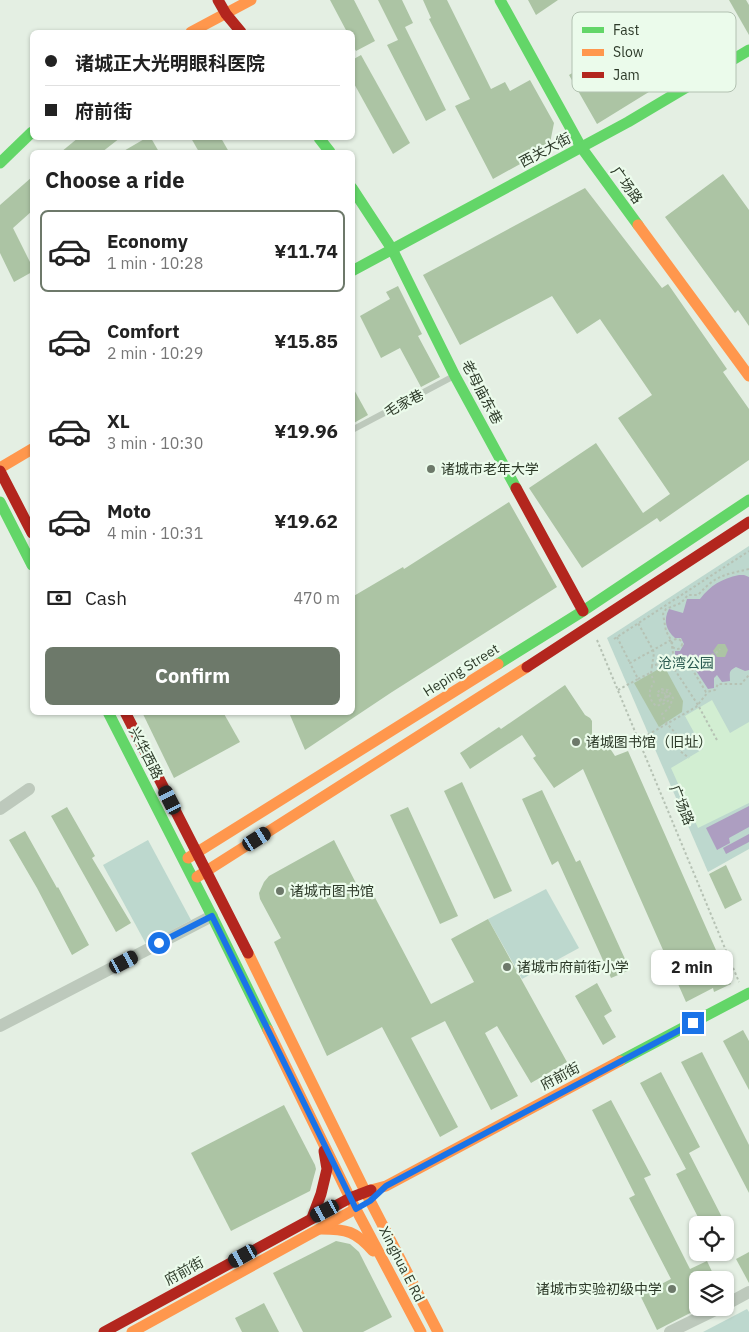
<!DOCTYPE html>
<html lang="en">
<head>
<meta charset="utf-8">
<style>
	body { margin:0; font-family:"IBM Plex Sans","Noto Sans SC",sans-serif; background:#f6f6f6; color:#222; height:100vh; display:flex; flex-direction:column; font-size:19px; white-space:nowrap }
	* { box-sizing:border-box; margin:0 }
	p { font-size:16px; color:#767676 }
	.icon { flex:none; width:28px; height:28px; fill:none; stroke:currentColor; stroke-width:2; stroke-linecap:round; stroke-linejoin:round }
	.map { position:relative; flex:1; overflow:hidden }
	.drawer { position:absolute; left:30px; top:150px; width:325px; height:565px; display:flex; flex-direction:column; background:#fff; border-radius:8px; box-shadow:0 1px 4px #0004 }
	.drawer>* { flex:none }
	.banner { position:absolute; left:30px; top:30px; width:325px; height:110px; border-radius:8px; box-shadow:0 1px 4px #0004; display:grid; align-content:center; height:110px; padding:0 15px; background:#fff }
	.tools { position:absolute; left:689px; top:1216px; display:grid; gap:10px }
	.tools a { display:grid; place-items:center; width:45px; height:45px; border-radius:8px; background:#fff; box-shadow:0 1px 4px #0004; font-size:25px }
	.end { position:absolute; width:22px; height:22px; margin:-11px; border:6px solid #1a73e8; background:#fff; box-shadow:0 0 0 2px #fff }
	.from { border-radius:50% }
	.bubble { position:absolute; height:35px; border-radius:8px; background:#fff; box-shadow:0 1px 4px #0004; font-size:16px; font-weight:700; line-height:35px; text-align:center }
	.car { position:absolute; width:15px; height:30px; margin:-15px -8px; border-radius:6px; box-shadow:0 0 4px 1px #0007; background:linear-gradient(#222 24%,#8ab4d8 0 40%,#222 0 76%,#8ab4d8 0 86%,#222 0) }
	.banner b { display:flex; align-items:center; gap:18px; height:48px; font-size:19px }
	.banner b+b { border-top:1px solid #e0e0e0 }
	.banner i { width:12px; height:12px; background:#222 }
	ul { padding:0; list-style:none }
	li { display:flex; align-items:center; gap:15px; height:82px; margin:0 10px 8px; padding:0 5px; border:2px solid transparent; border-radius:8px }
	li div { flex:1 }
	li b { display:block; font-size:19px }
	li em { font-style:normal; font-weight:700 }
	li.selected { border-color:#6d796a }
	li>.icon { width:45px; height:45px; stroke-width:1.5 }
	h2 { padding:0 15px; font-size:22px; line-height:60px }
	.pay { display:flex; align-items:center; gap:12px; height:55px; padding:0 15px; font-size:19px }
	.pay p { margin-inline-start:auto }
	.primary-button { display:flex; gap:10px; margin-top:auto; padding:10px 15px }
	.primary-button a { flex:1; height:58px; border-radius:8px; background:#6d796a; color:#fff; font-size:20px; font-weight:700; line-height:58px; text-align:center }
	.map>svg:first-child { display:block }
	.green { fill:#bdd8ce }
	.plaza { fill:#d2eed2 }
	.water { fill:#ad9ec1 }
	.building { fill:#acc4a4 }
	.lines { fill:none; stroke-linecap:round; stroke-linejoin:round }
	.path { stroke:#b6c2b4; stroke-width:2; stroke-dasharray:2.5 2.5; stroke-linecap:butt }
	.lane { stroke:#bdc9bc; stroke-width:6 }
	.street { stroke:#bdc9bc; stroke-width:12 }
	.fast { stroke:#63d668; stroke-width:11 }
	.slow { stroke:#ff974d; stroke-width:11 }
	.jam { stroke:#b3261e; stroke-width:11 }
	.route { stroke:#1a73e8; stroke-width:6 }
	.poi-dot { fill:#6d796a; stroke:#ebfbeb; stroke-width:2 }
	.labels { text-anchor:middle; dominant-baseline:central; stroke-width:4.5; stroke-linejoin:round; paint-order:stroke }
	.street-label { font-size:14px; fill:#2d3a29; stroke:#ebfbeb }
	.poi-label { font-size:14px; fill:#2d3a29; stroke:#ebfbeb; text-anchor:start }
	.park-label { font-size:14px; fill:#2b5a51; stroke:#ebfbeb }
	.key { fill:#ebfbeb; stroke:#b2c1b1; stroke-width:1 }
	.key-label { font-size:14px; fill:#2d3a29 }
</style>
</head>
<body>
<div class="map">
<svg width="749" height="1332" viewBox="0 0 749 1332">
	<rect width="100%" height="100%" fill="#e4efe3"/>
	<!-- green -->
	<g class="green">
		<path d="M749,546V849L708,872L607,638Z"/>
		<path d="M148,840L191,920L146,944L103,865Z"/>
		<path d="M546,889L579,948L522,979L488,919Z"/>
		<path d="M747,1309L749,1312V1332H703Z"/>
	</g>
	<!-- plaza -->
	<path class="plaza" d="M712,700L730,733L749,722V803L698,828L671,768L703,749L685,716Z"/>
	<!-- water -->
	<g class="water">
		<path d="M739,575H744L749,577V670L745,671L736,667C728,671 730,673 730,681L722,682L717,675L714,678V688L708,689L691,663L689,661L679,662L675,658V651H680L684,644L681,638H675C666,630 663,620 669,609L683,613L687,599H700C711,585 721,579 739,575Z"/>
		<path d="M749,806V827L729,838L730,843L717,850L706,828Z"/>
		<path d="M749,834V842L726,854L723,848Z"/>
	</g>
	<!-- building -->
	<g class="building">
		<path d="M330,0H354L375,41L356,51L352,44V32H347Z"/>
		<path d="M378,0H402L413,23L405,27L446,110L426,121L387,45L398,40Z"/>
		<path d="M423,0H447L491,89L505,82L510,91L530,80L554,123L549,148L493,179L455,106L470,99L429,19L431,18Z"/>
		<path d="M528,0H558L536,15Z"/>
		<path d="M729,0H746L749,5V35Z"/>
		<path d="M715,29L725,45L597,124L569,75L593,61L614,91Z"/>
		<path d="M361,55L410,143L393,154L352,80V60Z"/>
		<path d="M78,138H120L102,152H61Z"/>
		<path d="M146,138H151L159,152H122Z"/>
		<path d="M191,138H221L229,152H199Z"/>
		<path d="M723,174L749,210V326L738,310L735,313L665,217Z"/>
		<path d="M32,177V211L13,228L32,266V272L14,282L0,253V205Z"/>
		<path d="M585,188L662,288L668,284L727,369L723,372L749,409V460L660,522L657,518L582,568L529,488L596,443L643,513L670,494L618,418L652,395L600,319L577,334L552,296L460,345L423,275Z"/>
		<path d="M398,286L422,334L418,336L440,377L421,387L400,348L381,358L360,316L390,299L386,292Z"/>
		<path d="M352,386L368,415L352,424Z"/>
		<path d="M509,502L557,587L392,692L305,750L290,715L294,712H352V597L403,567L404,569Z"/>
		<path d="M718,644H725L728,650L725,657H717L713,651Z"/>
		<path d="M664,666L683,701L682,712L659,727L634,683Z"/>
		<path d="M565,685L585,715L590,718L592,721V742L602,736L615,756L628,751L731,984L714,992L713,988L686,1002L583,769L554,788L533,758L536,756L522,735L470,769L460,753L499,727L501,729Z"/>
		<path d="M142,712H223L240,742L174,778Z"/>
		<path d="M462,782L512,891L494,899L444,791Z"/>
		<path d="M542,790L576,862L580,860L630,970L611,978L558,861L552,865L522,799Z"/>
		<path d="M67,807L95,856L92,858L131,923L116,932L51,816Z"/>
		<path d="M408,807L458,916L440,924L390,815Z"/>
		<path d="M25,831L57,888L58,887L89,945L72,955L37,888L9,840Z"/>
		<path d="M334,840L361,893L370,888L431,1004L474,982L451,939L488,919L567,1062L531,1083L497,1026L485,1033L518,1096L491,1110L445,1021L411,1038L458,1127L440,1137L382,1027L327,1056L274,942L281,938L260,899L259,893L264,882L269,876Z"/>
		<path d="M726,865L742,900L725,909L709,874Z"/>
		<path d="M597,983L612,1011L604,1016L616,1037L603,1045L575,996Z"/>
		<path d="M743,1030L749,1041V1090L723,1041Z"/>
		<path d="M702,1052L749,1145V1193L681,1062Z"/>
		<path d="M661,1072L700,1147L689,1153L726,1225H702L676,1174L686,1169L640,1083Z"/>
		<path d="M611,1100L651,1175L644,1178L690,1269L707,1261L716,1280H698V1309L657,1330L640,1295L671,1279L629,1198L635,1195L592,1110Z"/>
		<path d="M284,1105L315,1165L316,1169L310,1191L231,1231L191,1153Z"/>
		<path d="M336,1241L350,1244L359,1252L392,1317L363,1332H303L273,1273Z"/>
		<path d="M749,1252V1283L736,1259Z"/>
		<path d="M264,1303L279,1332H242L235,1318Z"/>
	</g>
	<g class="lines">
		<!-- path -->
		<g class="path">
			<path d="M749,569C724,575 716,575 698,595H688L681,603L666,609L663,614L666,631L671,640L674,659L681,664H689L706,692L715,690L718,684H741L749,675"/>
			<path d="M617,637L630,663"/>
			<circle cx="677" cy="644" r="5"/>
			<path d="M614,639L749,551"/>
			<path d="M597,640L739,982"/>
			<path d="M671,640L653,650L654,653L652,666L674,659"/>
			<path d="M669,661L698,705L718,742"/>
			<path d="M652,666L651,674L654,682C648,692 648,698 656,706L663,704L668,701L669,695L666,691L661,689L657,693L660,701L666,700L667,696L664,693"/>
			<path d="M691,667L700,665L707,656L715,654L720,649"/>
			<path d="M638,679L652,672"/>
			<path d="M661,689L668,690L673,698L669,708L662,714C667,730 681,730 680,751L689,758"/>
			<path d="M618,690L638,679L630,663L653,650L638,623"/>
			<circle cx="662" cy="696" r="3.5"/>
			<path d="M639,740L696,707L708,692"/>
		</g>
		<!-- lane -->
		<path class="lane" d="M352,430L454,376"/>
		<!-- street -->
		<g class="street">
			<path d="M0,809L29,789"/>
			<path d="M0,1026L212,916"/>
			<path d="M725,1305L749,1292"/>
			<path d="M670,1332L719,1308"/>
		</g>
		<!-- fast -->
		<g class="fast">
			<path d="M500,0L581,147L638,225"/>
			<path d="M319,138L330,152"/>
			<path d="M0,163L32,132"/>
			<path d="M352,188L392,249L455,376L516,488"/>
			<path d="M352,271L628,122L749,50"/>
			<path d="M0,502L32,565"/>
			<path d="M498,664L583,611L749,500"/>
			<path d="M108,712L212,916L268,1030"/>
			<path d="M620,1061L749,993"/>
		</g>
		<!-- slow -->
		<g class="slow">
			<path d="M191,32L251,0"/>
			<path d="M638,225L749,376"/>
			<path d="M0,468L32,449"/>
			<path d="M188,858L498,664"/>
			<path d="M197,877L527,667"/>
			<path d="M248,953L365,1191L438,1332"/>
			<path d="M268,1030L350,1198L421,1332"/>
			<path d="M371,1190L386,1186L620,1061"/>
			<path d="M321,1229C346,1229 356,1231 373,1251"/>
			<path d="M132,1332L350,1212"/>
		</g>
		<!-- jam -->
		<g class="jam">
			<path d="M218,0L226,14L241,32"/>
			<path d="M0,471L32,533"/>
			<path d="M516,488L583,611"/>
			<path d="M527,667L749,522"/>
			<path d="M125,712L248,953"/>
			<path d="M312,1218L321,1194L327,1169L324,1151"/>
			<path d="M104,1332L350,1198L371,1190"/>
		</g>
	</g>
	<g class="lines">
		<!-- route -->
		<path class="route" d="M159,943L212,916L356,1209L370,1201L386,1186L693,1023"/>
	</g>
	<!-- markers -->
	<g class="poi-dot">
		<circle cx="431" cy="469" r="5"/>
		<circle cx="576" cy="742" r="5"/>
		<circle cx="280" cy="891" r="5"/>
		<circle cx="507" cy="967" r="5"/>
		<circle cx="672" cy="1289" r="5"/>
	</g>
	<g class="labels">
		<!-- street labels -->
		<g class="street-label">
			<text transform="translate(545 150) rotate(-28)">西关大街</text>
			<text transform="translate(627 185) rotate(54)">广场路</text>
			<text transform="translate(482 392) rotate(62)">老母庙东巷</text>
			<text transform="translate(404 403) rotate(-28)">毛家巷</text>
			<text transform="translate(461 670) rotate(-32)">Heping Street</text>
			<text transform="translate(146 753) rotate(63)">兴华西路</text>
			<text transform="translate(682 805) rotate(68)">广场路</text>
			<text transform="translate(560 1076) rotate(-28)">府前街</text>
			<text transform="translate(402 1264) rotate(63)">Xinghua E Rd</text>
			<text transform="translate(184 1271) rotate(-29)">府前街</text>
		</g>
		<!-- poi labels -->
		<g class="poi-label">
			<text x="441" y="469">诸城市老年大学</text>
			<text x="586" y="742">诸城图书馆（旧址）</text>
			<text x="290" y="891">诸城市图书馆</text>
			<text x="517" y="967">诸城市府前街小学</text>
			<text x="662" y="1289" text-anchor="end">诸城市实验初级中学</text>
		</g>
		<!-- park labels -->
		<g class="park-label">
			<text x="686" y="663">沧湾公园</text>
		</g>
	</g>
	<!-- legend -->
	<rect x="572" y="12" width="164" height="80" rx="8" class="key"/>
	<rect x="582" y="27" width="22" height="6" fill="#63d668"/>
	<rect x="582" y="49" width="22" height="7" fill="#ff974d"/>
	<rect x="582" y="72" width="22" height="6" fill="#b3261e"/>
	<g class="key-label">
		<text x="613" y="35">Fast</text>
		<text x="613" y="57">Slow</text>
		<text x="613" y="80">Jam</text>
	</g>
</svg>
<div class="tools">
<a><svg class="icon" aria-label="locate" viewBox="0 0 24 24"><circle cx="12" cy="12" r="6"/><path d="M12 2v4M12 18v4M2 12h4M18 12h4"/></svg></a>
<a><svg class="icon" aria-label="layers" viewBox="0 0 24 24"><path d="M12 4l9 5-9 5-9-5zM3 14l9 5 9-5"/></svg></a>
</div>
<i class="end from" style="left:159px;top:943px"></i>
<i class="end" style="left:693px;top:1023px"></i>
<div class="bubble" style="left:651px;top:950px;width:82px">2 min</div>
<i class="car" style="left:170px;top:800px;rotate:333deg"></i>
<i class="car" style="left:257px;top:839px;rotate:57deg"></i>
<i class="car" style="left:124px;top:962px;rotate:62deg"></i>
<i class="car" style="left:325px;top:1211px;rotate:242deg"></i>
<i class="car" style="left:243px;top:1256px;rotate:241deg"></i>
<div class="banner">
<b><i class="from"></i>诸城正大光明眼科医院</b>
<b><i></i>府前街</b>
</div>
<section class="drawer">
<h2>Choose a ride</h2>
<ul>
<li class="selected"><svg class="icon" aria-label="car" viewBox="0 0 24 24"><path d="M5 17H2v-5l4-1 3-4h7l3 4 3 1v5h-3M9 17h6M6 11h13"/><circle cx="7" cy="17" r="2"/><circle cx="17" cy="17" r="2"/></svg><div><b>Economy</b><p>1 min · 10:28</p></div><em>¥11.74</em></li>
<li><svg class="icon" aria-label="car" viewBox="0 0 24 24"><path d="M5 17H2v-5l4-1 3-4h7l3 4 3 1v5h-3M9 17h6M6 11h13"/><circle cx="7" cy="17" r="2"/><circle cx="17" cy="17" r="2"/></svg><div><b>Comfort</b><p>2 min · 10:29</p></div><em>¥15.85</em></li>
<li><svg class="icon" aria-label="car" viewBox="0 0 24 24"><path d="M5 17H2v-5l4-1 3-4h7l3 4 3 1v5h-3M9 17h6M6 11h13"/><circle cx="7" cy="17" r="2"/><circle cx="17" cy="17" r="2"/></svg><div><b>XL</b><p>3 min · 10:30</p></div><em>¥19.96</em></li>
<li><svg class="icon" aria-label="car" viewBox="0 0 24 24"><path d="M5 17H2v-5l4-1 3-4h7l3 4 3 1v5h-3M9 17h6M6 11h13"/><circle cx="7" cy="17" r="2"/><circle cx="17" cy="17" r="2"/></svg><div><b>Moto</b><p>4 min · 10:31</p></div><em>¥19.62</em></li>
</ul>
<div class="pay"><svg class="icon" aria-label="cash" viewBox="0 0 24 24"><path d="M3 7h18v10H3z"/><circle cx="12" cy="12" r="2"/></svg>Cash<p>470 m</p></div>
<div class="primary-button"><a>Confirm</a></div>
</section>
</div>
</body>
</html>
